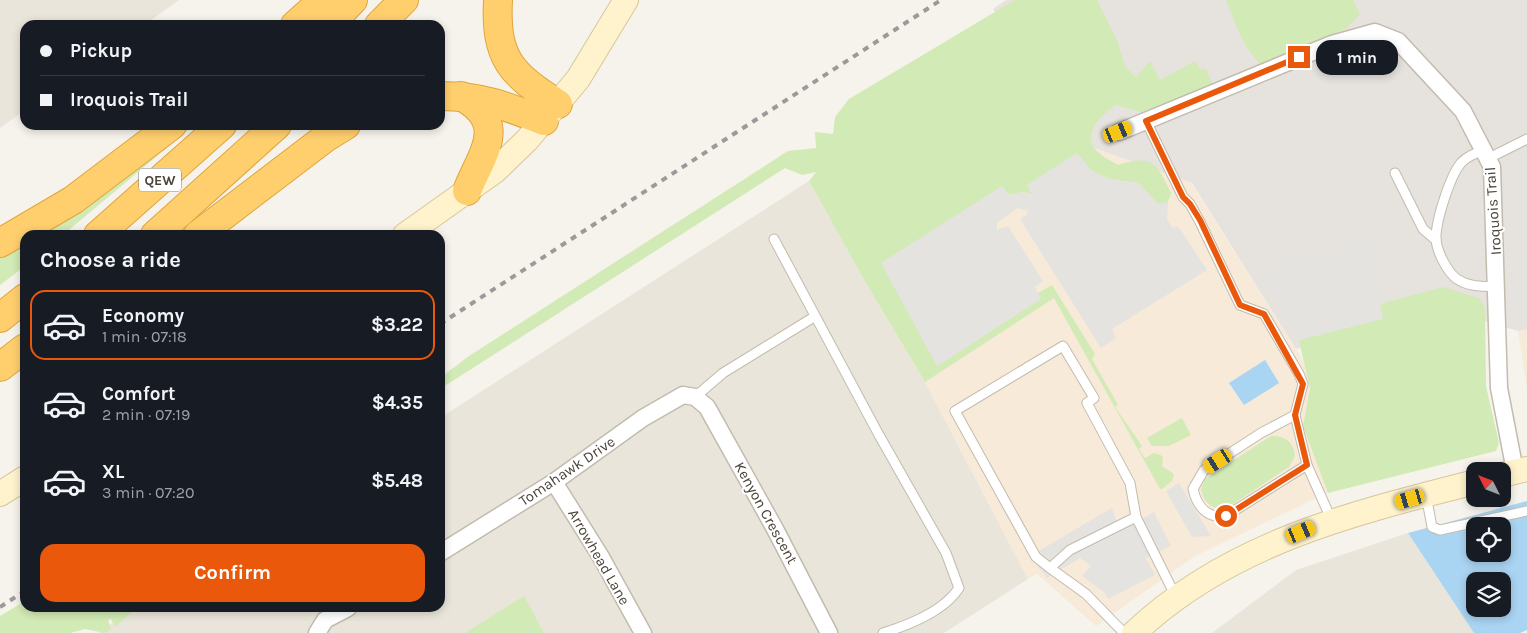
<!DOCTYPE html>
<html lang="en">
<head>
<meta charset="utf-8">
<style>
	body { margin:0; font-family:Karla,sans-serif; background:#20242c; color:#f1f3f6; height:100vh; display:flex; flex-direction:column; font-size:19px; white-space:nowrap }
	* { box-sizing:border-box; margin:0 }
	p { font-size:16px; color:#9ea1a6 }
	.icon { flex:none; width:28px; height:28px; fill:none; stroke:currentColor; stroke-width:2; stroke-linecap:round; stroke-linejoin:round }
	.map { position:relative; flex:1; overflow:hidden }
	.drawer { position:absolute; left:20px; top:230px; width:425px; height:382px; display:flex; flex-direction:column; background:#171b24; border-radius:15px; box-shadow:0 2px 8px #0003 }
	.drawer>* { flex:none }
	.top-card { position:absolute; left:20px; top:20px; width:425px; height:110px; border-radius:15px; box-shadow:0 2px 8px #0003; display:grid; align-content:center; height:110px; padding:0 20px; background:#171b24 }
	.needle { width:32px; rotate:312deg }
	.fabs { position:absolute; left:1466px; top:462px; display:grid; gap:10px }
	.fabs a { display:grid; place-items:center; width:45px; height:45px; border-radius:10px; background:#171b24; box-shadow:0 2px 8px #0003; font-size:25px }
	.end { position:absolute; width:22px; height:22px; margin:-11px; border:6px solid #ea580c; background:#fff; box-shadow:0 0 0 2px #fff }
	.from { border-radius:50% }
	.bubble { position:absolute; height:35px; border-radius:15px; background:#171b24; box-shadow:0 2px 8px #0003; font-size:16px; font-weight:700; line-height:35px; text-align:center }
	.car { position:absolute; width:15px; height:30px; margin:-15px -8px; border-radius:6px; box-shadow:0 0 4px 1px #0007; background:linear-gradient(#f5c518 24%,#345 0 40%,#f5c518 0 76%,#345 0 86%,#f5c518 0) }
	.top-card b { display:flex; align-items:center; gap:18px; height:48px; font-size:19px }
	.top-card b+b { border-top:1px solid #363941 }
	.top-card i { width:12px; height:12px; background:#f1f3f6 }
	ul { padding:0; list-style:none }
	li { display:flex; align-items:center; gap:15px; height:70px; margin:0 10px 8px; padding:0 10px; border:2px solid transparent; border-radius:15px }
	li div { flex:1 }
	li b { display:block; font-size:19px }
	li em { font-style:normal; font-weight:700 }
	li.active { border-color:#ea580c }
	li>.icon { width:45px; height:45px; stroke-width:1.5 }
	h2 { padding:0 20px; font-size:22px; line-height:60px }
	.action { display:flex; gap:10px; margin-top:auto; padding:10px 20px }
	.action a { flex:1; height:58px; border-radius:15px; background:#ea580c; color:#fff; font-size:20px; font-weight:700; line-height:58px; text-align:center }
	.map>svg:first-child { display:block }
	.residential { fill:#eae5da }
	.commercial { fill:#f7ead8 }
	.industrial { fill:#e6e2dd }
	.green { fill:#d2eab5 }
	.parking { fill:#e5e3e0 }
	.water { fill:#a9d4f2; fill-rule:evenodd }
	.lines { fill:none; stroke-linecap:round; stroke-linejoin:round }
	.lane-casing { stroke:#c2bbae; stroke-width:11 }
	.street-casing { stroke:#c2bbae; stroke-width:19 }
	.secondary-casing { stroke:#d6c79b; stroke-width:26 }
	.highway-casing { stroke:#e0a43c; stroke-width:30 }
	.lane { stroke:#fff; stroke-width:9 }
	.street { stroke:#fff; stroke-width:16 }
	.secondary { stroke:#fff3cd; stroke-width:24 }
	.highway { stroke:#ffcf6e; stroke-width:28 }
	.rail { stroke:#9a9a9a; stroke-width:4; stroke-dasharray:6 6; stroke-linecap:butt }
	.route { stroke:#ea580c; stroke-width:6 }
	.labels { text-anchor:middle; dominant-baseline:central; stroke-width:4; stroke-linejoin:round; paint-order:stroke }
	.shield { fill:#fff; stroke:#817c74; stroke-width:1 }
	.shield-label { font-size:14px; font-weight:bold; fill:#4b4439 }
	.street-label { font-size:15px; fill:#4b4439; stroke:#fff }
</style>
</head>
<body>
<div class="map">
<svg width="1527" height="633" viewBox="0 0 1527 633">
	<rect width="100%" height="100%" fill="#f6f3ec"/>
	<!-- residential -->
	<g class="residential">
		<path d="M0,0H179L144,25H25V110L0,128Z"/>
		<path d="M809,181L863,278L925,382L1028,579L944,633H98L134,608H440V418Z"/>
		<path d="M1408,533L1474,633H1212L1296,570Z"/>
	</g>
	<!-- commercial -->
	<g class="commercial">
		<path d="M1069,139L1191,183L1373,471L1195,556L1096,626L1037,574L1028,579L925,382L863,278Z"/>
		<path d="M1527,329V388L1518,331Z"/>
	</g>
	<!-- industrial -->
	<path class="industrial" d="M1006,0H1527V329L1518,331L1453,312L1296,349L1192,183L1069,139L993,9Z"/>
	<!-- green -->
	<g class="green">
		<path d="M1015,0H1097L1117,40L1125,67L1136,77L1150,61L1160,80L1195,61L1201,70L1206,69L1214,87L1148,114L1116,105C1102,114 1079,135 1098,152C1104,158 1112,161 1118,165C1152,154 1157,163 1171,193L1168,202L1158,204L1138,183L1109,179L1092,171L1081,160L1028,186L1033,195L1024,192L1008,195L1002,186L937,366L1040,299L1038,293L1052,285L1095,354L1092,359L1118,405L1115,407L1142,446L1139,449L1145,458L1154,453L1161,455L1163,458L1162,466L1174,474L1172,481L1162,489H1160L1054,298L925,382L863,278L809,181L816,172L802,175L785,168L440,389V378L469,356L788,151L816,148L815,132L833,134L835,117L849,99Z"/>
		<path d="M1226,0H1353L1360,14L1347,28L1262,65C1243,49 1235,22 1226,0Z"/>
		<path d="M183,125H194L63,235H29Z"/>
		<path d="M25,237V266L0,285V252Z"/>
		<path d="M1443,287L1479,298L1485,308L1486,386L1499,443L1496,451L1328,493L1303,426L1310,389L1299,340L1382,319L1380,304Z"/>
		<path d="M1182,418L1191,435L1169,446H1152L1147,438Z"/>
		<path d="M1271,436C1284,435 1294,442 1295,456L1289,467L1227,508C1212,511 1204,503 1201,489L1205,479Z"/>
		<path d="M524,596L544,633H465Z"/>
		<path d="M25,601V608H131L133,611L115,627L111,619L108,620L111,629L105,633L85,629L70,633H0V616Z"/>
	</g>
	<!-- parking -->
	<g class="parking">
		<path d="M1077,153L1092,171L1109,179L1138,183L1158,204L1168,202L1167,219L1173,228L1178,226L1207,270L1112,329L1116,338L1101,348L1020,219L1027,215L1028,211L1018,208L997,223V230L1008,226L1043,281L1035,287L1041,299L937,366L881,263L1002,186L1008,195L1024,192L1032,195L1027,185Z"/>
		<path d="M1527,163V235L1522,236L1523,165Z"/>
		<path d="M1369,241L1383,319L1299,340L1263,269Z"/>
		<path d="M1527,265V286H1521L1520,266Z"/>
		<path d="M1527,293V312L1507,316V297Z"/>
		<path d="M1179,483L1211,536L1192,537L1166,491Z"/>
		<path d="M1112,508L1117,522L1139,510L1142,519L1154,512L1171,546L1146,558L1155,575L1108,599L1104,592L1082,576L1091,566L1080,558L1047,578L1030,556Z"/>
	</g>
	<!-- water -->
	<g class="water">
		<path d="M1265,360L1279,383L1244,405L1229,383Z"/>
		<path d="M1527,501V630L1520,633H1474L1408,533ZM1475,526H1502V554H1475ZM1475,581H1502V609H1475Z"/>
	</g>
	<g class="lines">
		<defs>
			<g id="lane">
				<path d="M1146,121L1183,197L1190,204L1199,220L1240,305L1264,314L1299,374L1303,384L1295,415L1307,465L1332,521"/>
				<path d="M1484,150C1476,153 1467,156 1461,163C1450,176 1436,220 1436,238C1436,250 1447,272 1457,279C1469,287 1482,286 1497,287"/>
				<path d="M1489,158L1527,139"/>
				<path d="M1395,173L1423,229L1436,240"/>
				<path d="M774,239L879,435L946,553L959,588C944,611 909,625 883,633"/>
				<path d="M695,397L723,373L814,317"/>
				<path d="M1295,415L1261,433L1204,470L1193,489C1197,507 1208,519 1226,516L1307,465"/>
				<path d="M1426,495L1432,527L1440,530L1527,511"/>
				<path d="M1050,568L1036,557L955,411L1063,346L1094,398L1087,403L1130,483L1136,517"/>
				<path d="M1124,633L1086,594L1050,568L1070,550L1136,517L1176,597"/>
			</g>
			<g id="street">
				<path d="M1119,132L1332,44L1375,32L1398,41L1463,111L1492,167L1499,388L1515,471"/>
				<path d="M554,482L601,557L643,633"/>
				<path d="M440,553L554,482L643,418L683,395L695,397L707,407L775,529L829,633"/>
				<path d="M317,633L325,620L348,608"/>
			</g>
			<g id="secondary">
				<path d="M405,235L495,171L527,140L578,79L626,0"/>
				<path d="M1502,475L1527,469"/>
				<path d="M0,494L25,478"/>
				<path d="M1134,633C1229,543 1353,513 1475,482"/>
			</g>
			<g id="highway">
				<path d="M498,0C495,59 511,74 558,104"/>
				<path d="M295,25L323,0"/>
				<path d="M329,25L353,0"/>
				<path d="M379,25L404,0"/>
				<path d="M440,96C481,96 506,106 544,121"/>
				<path d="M461,96C510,123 482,153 467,191"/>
				<path d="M98,235L222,125"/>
				<path d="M155,235L277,125"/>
				<path d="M198,235L325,138L346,125"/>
				<path d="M0,243L73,200L172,125"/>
				<path d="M0,318L25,298"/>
				<path d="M0,367L25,348"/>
			</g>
		</defs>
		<!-- lane casing -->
		<use href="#lane" class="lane-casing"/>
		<!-- street casing -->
		<use href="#street" class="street-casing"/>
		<!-- secondary casing -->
		<use href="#secondary" class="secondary-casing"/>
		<!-- highway casing -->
		<use href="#highway" class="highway-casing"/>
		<!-- lane -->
		<use href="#lane" class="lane"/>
		<!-- street -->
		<use href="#street" class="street"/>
		<!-- secondary -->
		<use href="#secondary" class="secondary"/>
		<!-- highway -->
		<use href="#highway" class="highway"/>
		<!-- rail -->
		<g class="rail">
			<path d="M440,324L941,0"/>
			<path d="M0,607L25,591"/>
		</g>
	</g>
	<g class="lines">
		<!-- route -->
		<path class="route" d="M1226,516L1307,465L1295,415L1303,384L1264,314L1240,305L1200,220L1190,204L1183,197L1146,121L1299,57"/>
	</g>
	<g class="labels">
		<!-- shield labels -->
		<rect class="shield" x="139" y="168.5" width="42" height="23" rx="4"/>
		<g class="shield-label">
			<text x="160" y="180">QEW</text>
		</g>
		<!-- street labels -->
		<g class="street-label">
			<text transform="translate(1493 211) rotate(-94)">Iroquois Trail</text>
			<text transform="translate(567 471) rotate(-34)">Tomahawk Drive</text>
			<text transform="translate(766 513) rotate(61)">Kenyon Crescent</text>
			<text transform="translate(599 557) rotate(60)">Arrowhead Lane</text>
		</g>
	</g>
</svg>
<div class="fabs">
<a><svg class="needle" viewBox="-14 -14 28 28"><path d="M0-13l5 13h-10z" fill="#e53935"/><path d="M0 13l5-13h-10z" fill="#9ea1a6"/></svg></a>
<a><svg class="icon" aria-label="locate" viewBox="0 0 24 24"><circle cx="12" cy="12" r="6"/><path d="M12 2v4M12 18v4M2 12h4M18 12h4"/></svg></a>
<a><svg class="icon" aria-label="layers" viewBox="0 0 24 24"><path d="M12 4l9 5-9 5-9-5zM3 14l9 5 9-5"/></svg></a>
</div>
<i class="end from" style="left:1226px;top:516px"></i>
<i class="end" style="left:1299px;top:57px"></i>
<div class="bubble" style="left:1316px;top:40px;width:82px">1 min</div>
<i class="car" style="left:1118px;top:132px;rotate:68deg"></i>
<i class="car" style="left:1218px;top:461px;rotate:237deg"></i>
<i class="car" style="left:1410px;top:499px;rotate:254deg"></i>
<i class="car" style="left:1301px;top:532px;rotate:67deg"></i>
<div class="top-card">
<b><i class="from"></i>Pickup</b>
<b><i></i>Iroquois Trail</b>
</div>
<section class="drawer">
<h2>Choose a ride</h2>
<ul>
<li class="active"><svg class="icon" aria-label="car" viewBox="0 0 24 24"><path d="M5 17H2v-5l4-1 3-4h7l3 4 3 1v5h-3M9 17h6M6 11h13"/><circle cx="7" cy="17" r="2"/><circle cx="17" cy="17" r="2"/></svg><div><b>Economy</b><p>1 min · 07:18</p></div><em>$3.22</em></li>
<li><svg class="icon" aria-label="car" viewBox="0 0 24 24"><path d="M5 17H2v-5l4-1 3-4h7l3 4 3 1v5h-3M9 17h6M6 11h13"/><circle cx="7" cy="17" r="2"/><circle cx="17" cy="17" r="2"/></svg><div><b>Comfort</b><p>2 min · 07:19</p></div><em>$4.35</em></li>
<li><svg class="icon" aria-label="car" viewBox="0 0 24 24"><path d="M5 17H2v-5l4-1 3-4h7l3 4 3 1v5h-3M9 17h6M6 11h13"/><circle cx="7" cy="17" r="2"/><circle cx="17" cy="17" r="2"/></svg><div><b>XL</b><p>3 min · 07:20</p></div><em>$5.48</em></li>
</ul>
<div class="action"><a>Confirm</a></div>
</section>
</div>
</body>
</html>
